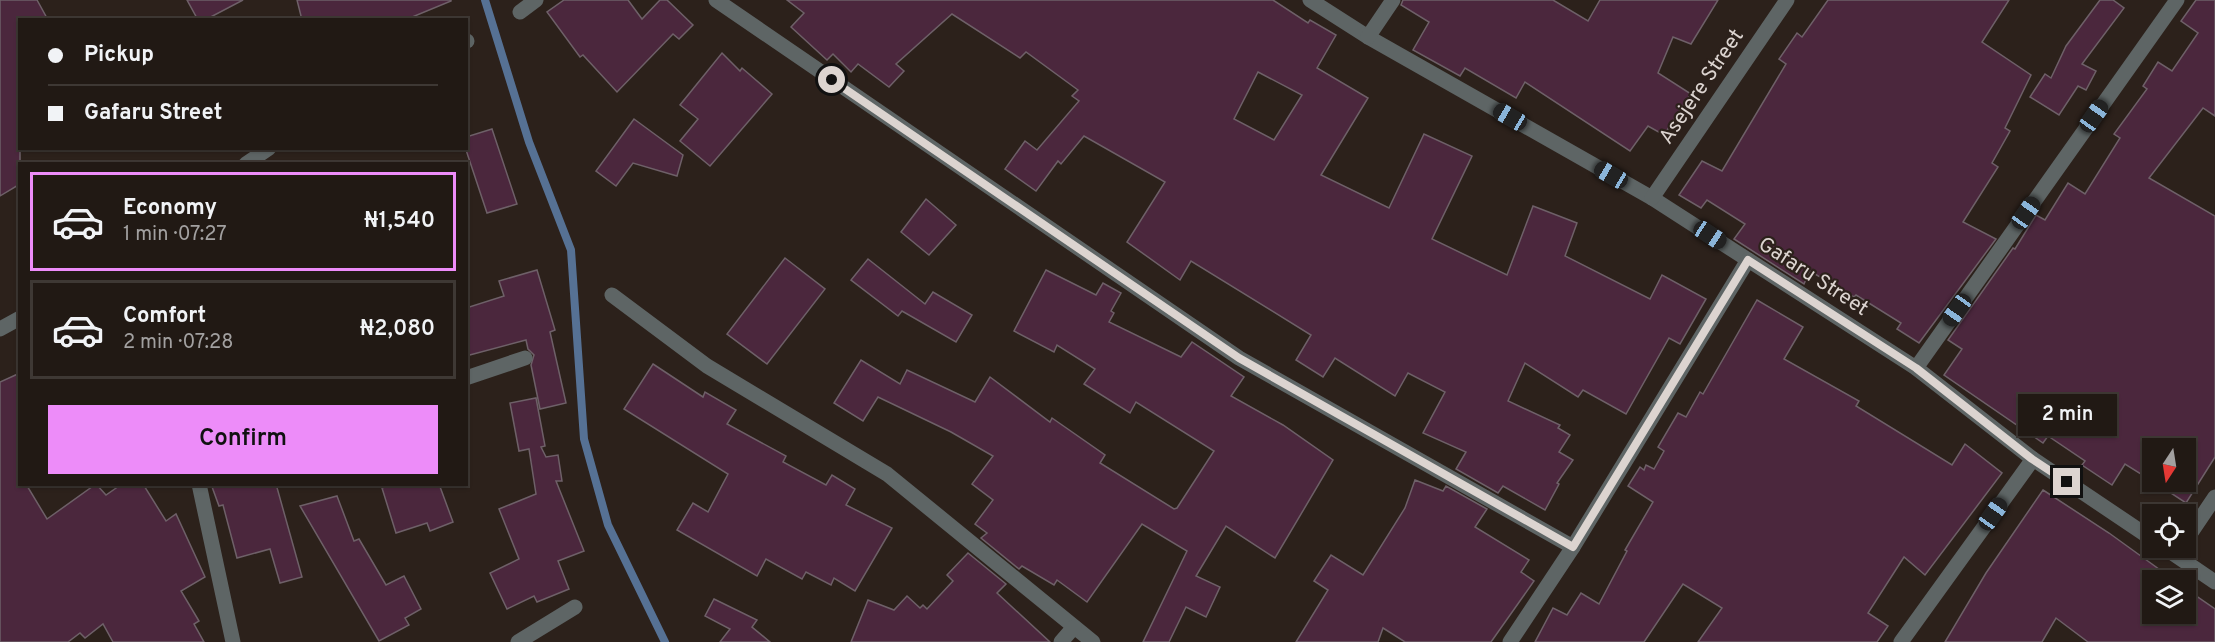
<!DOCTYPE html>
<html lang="en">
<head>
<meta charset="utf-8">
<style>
	body { margin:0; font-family:Overpass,sans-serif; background:#29221d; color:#f1f3f6; height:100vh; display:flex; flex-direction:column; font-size:22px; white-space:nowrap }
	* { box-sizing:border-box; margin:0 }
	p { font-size:20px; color:#a2a0a0 }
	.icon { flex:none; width:33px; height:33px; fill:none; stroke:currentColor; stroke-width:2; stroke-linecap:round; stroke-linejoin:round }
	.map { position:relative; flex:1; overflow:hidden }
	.details { position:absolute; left:18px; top:162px; width:450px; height:324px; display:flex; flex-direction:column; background:#211914; border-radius:0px; box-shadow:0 2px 4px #0004,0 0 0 2px #3e3834 }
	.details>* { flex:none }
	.top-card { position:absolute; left:18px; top:18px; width:450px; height:132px; border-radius:0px; box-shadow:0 2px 4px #0004,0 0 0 2px #3e3834; display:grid; align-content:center; height:132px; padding:0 30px; background:#211914 }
	.needle { width:39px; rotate:192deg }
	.tools { position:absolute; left:2142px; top:438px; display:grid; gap:12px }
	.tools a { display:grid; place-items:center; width:54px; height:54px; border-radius:0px; background:#211914; box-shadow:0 2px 4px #0004,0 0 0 2px #3e3834; font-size:30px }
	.end { position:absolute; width:27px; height:27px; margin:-14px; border:8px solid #dcd4d0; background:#111; box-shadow:0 0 0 3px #111 }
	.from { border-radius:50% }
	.bubble { position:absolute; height:42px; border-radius:0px; background:#211914; box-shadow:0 2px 4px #0004,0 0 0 2px #3e3834; font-size:20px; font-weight:600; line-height:42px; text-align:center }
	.car { position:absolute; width:18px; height:36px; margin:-18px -9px; border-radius:8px; box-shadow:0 0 4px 2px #0007; background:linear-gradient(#222 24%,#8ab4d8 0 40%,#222 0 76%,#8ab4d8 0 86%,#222 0) }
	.top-card b { display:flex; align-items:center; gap:21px; height:57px; font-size:22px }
	.top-card b+b { border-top:2px solid #3e3834 }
	.top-card i { width:15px; height:15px; background:#f1f3f6 }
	ul { padding:10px 0 0; list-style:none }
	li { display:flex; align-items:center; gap:18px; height:99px; margin:0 12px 9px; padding:0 18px; border:3px solid #3e3834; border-radius:0px }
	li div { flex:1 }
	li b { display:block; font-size:22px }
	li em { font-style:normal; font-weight:600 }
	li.on { border-color:#ed8cf9 }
	li>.icon { width:54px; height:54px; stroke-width:1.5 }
	.cta { display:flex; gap:12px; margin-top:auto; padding:12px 30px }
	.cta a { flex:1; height:69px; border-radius:0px; background:#ed8cf9; color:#111; font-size:24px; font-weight:600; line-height:69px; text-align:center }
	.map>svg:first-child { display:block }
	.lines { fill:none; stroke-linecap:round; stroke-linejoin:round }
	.stream { stroke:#567194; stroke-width:8 }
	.building { fill:#4b273d; stroke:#6e6068; stroke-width:1.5; fill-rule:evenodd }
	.minor { stroke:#5e6565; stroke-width:15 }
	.route { stroke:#dcd4d0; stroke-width:8 }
	.labels { text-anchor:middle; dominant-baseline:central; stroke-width:4.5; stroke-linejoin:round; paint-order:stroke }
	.street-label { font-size:21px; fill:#dcd4d0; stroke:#2c211b }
</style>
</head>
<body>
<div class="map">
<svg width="2215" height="642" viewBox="0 0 2215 642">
	<rect width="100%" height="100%" fill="#2c211b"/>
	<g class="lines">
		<!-- stream -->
		<path class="stream" d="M485,0L529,142L571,250L584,439L608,525L665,642"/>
	</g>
	<!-- building -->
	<g class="building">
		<path d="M0,0H37L48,20H20V184L0,196Z"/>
		<path d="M187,0H243L205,20H198Z"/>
		<path d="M297,0H451V1L405,20H302Z"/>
		<path d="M564,0H628L642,19L660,0H667L693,25L679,39L673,34L617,92L583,55L580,57L547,12Z"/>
		<path d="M787,0H1273L1308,23L1310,20L1336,35L1317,68L1368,98L1321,175L1389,208L1424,134L1472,156L1432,239L1507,275L1533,206L1577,223L1565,256L1650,299L1662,275L1706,299L1680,344L1669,338L1626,414L1583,390L1578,397L1525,363L1508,401L1560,425L1558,428L1570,435L1559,452L1573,460L1557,483L1559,484L1545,510L1503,486L1498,493L1456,469L1466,452L1423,433L1445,392L1408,373L1395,396L1335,358L1323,377L1296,360L1311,335L1191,261L1180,280L1127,242L1165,182L1084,136L1061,164L1058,161L1036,191L1005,169L1025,141L1037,150L1079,101L1072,96L1078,90L1026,52L1020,58L952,14L896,64L904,71L889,87L858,64L851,72L833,54L827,60L791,27L804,13ZM1258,72L1302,95L1274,140L1234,119Z"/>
		<path d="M1403,0H1553L1588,21L1600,0H1718L1691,44L1673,37L1658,73L1691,94L1664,135L1648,126L1630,151L1525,82L1516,98L1465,68L1460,76L1413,50L1429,22L1401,5Z"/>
		<path d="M1828,0H2009L1982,42L2031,75L2005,128L2010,131L1992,163L1998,167L1963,222L1996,239L1919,343L1897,329L1901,323L1856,295L1854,297L1810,271L1804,284L1734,239L1745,224L1707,200L1701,208L1679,195L1702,161L1722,171L1786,64L1779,59L1797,33L1802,37Z"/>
		<path d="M2100,0H2113L2124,8L2082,64L2096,71L2086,90L2078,86L2059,115L2030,97L2045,74L2051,78L2066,46Z"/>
		<path d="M2196,0H2215V116L2203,108L2149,178L2215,216V457L2186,503L2154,482H2186V448H2152V481L2125,464L2112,485L2082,465L2085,461L2048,436L2043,443L1944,375L1962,349L1948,340L2013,248L2015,249L2036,215L2045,220L2068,183L2085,194L2120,138L2114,134L2147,89L2143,86L2158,62L2172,71L2198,33L2181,21Z"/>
		<path d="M722,53L740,71L742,68L772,94L710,166L680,141L698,119L680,105Z"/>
		<path d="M634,119L683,155L677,176L633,163L616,186L596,171Z"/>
		<path d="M492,129L517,204L487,213L466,150V137Z"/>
		<path d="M926,199L956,225L929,255L901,232Z"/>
		<path d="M785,258L825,289L767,364L727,334Z"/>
		<path d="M868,259L925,304L933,292L972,315L956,342L902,311L898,316L851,280Z"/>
		<path d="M537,270L555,330L550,332L566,403L540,409L531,365L534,355L528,349L526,340L466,356V308L504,296L499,281Z"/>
		<path d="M1046,270L1096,295L1103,283L1121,293L1111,311L1114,313L1109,322L1181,357L1192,342L1244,377L1231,396L1283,425L1333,460L1275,558L1226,526L1196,576L1220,587L1206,617L1186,607L1169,642H1143L1187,551L1142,524L1087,602L1057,580L1054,585L1022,566L1019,569L981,538L987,533L975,524L993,500L972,484L993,456L951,432L878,397L863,421L834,403L861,360L900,384L907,370L975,402L990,377L1050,422L1052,418L1105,455L1100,463L1174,509L1177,508L1214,451L1136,402L1130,413L1084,384L1095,369L1057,345L1054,352L1014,331Z"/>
		<path d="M1757,300L1803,327L1784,359L1859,401L1856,406L1952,465L1965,444L2002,473L1925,575L1904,557L1868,613L1888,626L1877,642H1698L1722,608L1683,584L1644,642H1535L1553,608L1567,615L1581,593L1599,604L1627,551L1625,550L1653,502L1628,486L1640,467L1644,470L1646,465L1654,469L1664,451L1658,447L1678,413L1686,417L1700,392L1703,394Z"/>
		<path d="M653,364L703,397L705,392L736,410L727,424L786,456L783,462L826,485L832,475L855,489L846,505L892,528L855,591L834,578L831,585L806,572L802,579L766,559L757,576L677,530L693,503L708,512L728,474L624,409Z"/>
		<path d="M20,373V484H26L47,519L96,484L106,495L122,484H143L166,521L176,514L205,577L181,591L199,621L194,624L204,642H113L103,624L85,638L80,633L68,642H0V382Z"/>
		<path d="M536,398L545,446L541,447L546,457L558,455L562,481H556L584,551L558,561L569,589L537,602L534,596L507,609L490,573L519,559L499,509L536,494L529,449L519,451L510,403Z"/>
		<path d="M1415,480L1443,491L1446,486L1487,509L1475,527L1529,560L1521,572L1534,581L1491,642H1405L1383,628L1378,642H1296L1328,590L1314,581L1331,555L1363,575L1405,508Z"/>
		<path d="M211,484H276L302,577L280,583L270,549L237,558L223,505L219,506Z"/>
		<path d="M394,484H439L453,522L430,531L427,523L396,533L382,488Z"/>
		<path d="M2043,490L2109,533L2174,580H2152V614H2186V589L2215,609V642H2088L2056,618L2042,642H1945L1986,573Z"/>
		<path d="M337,496L354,541L359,539L386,585L404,576L421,609L405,618L409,625L379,641L300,506Z"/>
		<path d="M968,553L1006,584L997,593L1050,642H851L868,600L894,610L907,596L920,608L923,605L927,609L953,581L947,575Z"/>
		<path d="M714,599L757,620L752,627L770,642H720L730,629L705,616Z"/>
	</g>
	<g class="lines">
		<!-- minor -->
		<g class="minor">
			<path d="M716,0L1239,358L1573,547"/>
			<path d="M1310,0L1368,37L1652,198L1916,368L2033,459L2152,539"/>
			<path d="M520,12L536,0"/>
			<path d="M1368,37L1393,0"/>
			<path d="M466,41H467"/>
			<path d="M246,164L269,148"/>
			<path d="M1652,198L1787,0"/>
			<path d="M612,295L707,366L887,474L1093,642"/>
			<path d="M0,329L20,318"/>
			<path d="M1916,368L2177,0"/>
			<path d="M466,378L525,358"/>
			<path d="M199,484L233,642"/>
			<path d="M2186,540L2215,497"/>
			<path d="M2165,548L2215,582"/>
			<path d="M518,642L575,607"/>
			<path d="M1061,642L1074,627"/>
			<path d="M1510,642L1573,547L1748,260"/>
			<path d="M1901,642L2033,459"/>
		</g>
	</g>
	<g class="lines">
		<!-- route -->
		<path class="route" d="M832,80L1239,358L1573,547L1748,260L1916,368L2032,459L2067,482"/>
	</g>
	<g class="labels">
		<!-- street labels -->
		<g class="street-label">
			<text transform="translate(1702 87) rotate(-56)">Asejere Street</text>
			<text transform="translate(1813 277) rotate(33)">Gafaru Street</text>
		</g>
	</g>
</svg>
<div class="tools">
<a><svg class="needle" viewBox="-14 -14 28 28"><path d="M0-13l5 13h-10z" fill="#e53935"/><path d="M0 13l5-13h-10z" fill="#a2a0a0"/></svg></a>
<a><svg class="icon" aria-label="locate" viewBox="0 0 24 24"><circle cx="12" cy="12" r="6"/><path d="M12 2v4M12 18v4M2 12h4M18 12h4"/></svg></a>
<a><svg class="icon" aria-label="layers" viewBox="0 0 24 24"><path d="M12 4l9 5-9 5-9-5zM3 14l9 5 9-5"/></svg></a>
</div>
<i class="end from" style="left:832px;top:80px"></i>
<i class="end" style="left:2067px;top:482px"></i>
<div class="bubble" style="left:2018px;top:394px;width:99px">2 min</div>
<i class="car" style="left:2094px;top:116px;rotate:35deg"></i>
<i class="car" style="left:1510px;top:117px;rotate:300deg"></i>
<i class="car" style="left:1611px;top:175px;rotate:300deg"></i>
<i class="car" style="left:2026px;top:213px;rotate:35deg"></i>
<i class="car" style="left:1710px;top:235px;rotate:123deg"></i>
<i class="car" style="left:1957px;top:310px;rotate:215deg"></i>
<i class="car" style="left:1993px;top:514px;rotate:35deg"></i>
<div class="top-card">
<b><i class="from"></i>Pickup</b>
<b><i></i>Gafaru Street</b>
</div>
<section class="details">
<ul>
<li class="on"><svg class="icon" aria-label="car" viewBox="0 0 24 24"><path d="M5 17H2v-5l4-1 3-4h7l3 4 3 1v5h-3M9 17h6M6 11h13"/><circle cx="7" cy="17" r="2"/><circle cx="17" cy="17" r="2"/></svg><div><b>Economy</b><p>1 min · 07:27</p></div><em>₦1,540</em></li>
<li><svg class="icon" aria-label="car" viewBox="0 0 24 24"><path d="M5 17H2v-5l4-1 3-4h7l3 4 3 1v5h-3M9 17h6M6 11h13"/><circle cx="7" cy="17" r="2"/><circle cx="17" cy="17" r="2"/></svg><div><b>Comfort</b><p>2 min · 07:28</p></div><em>₦2,080</em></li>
</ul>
<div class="cta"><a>Confirm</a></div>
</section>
</div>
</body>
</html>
